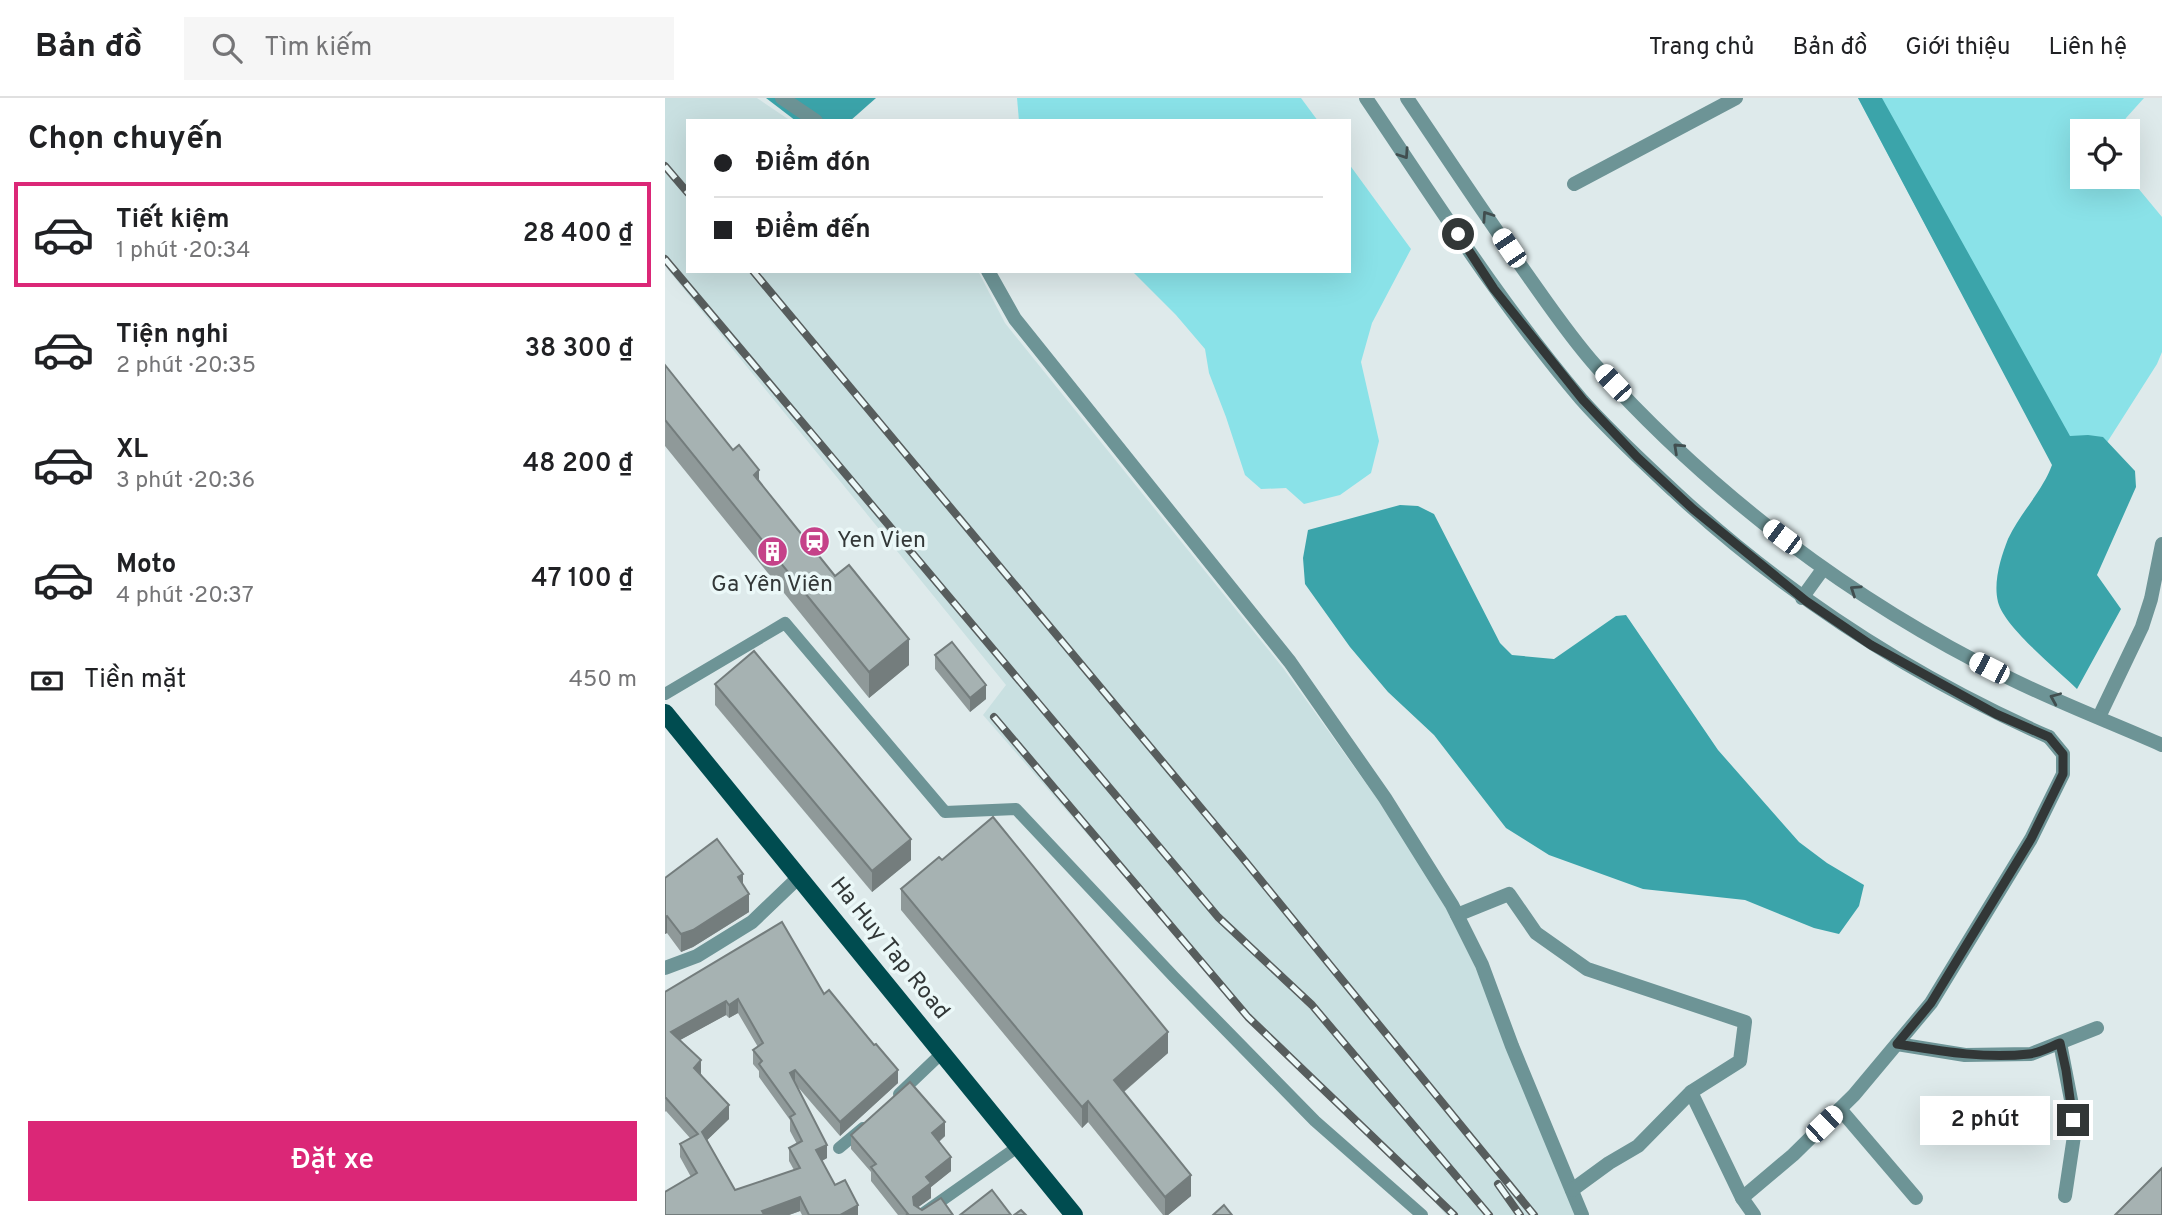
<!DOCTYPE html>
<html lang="vi">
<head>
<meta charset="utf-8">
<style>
	body { margin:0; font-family:Overpass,sans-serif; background:#f6f6f6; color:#202124; height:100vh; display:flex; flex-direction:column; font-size:26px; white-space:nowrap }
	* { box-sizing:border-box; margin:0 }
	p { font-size:23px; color:#757577 }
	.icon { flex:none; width:38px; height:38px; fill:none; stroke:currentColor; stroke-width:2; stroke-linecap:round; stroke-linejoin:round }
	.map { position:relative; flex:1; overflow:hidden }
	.sheet { display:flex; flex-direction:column; background:#fff; width:665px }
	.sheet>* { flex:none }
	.top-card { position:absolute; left:21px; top:21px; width:665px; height:154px; border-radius:0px; box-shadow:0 7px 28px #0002; display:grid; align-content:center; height:154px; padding:0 28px; background:#fff }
	.fabs { position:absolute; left:1405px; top:21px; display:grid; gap:14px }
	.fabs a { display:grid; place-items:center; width:70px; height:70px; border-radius:0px; background:#fff; box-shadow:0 7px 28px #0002; font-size:35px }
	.end { position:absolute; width:32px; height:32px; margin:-16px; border:9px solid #323737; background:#fff; box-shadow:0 0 0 4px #fff }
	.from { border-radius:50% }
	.bubble { position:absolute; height:49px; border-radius:0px; background:#fff; box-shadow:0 7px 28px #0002; font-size:23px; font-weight:600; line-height:49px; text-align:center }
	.car { position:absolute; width:21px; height:42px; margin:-21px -10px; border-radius:9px; box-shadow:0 0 5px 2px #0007; background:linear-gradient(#fff 24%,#345 0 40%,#fff 0 76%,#345 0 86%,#fff 0) }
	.top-card b { display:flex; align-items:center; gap:24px; height:66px; font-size:26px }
	.top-card b+b { border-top:2px solid #e0e0e0 }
	.top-card i { width:18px; height:18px; background:#202124 }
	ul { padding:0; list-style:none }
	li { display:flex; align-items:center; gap:21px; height:105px; margin:0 14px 10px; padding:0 14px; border:4px solid transparent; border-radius:0px }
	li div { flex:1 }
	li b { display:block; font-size:26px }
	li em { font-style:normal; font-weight:600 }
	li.current { border-color:#db2777 }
	li>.icon { width:63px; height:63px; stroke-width:1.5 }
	h2 { padding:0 28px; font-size:32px; line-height:84px }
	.pay { display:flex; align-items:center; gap:18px; height:77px; padding:0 28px; font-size:26px }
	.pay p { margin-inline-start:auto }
	.button { display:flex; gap:14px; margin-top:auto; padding:14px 28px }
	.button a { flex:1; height:80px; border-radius:0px; background:#db2777; color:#fff; font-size:28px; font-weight:600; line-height:80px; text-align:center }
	header { display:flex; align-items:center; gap:42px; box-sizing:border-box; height:98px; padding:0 35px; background:#fff; border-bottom:2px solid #e0e0e0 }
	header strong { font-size:33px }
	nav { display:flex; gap:38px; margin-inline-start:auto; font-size:24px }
	.search { width:490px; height:63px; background:#f6f6f6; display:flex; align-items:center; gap:18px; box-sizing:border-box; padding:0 24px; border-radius:0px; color:#757577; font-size:26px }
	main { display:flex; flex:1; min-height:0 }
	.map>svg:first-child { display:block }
	.built { fill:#c9e0e1 }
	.green { fill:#8ae2e8 }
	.water { fill:#3ba4aa }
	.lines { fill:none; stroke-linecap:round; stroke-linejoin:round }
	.service { stroke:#6d9496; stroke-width:12 }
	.minor { stroke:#6d9496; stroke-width:14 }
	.tertiary { stroke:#6d9496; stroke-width:14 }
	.primary { stroke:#004c50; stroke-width:18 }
	.rail-casing { stroke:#575d5d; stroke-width:8 }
	.rail { stroke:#ebf8f8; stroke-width:5; stroke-dasharray:16; stroke-linecap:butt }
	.wall { fill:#8f9999; fill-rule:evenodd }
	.shaded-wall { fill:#747d7d }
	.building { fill:#a6b2b2; stroke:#747d7d; stroke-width:2; fill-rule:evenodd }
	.oneway { stroke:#414e4f }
	.route { stroke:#323737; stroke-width:9 }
	.labels { text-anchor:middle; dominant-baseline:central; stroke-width:7; stroke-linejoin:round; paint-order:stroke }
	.poi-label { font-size:23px; fill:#323737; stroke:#ebf8f8; text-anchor:start }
	.street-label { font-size:23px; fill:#323737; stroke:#ebf8f8 }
</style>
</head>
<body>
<header>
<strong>Bản đồ</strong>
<div class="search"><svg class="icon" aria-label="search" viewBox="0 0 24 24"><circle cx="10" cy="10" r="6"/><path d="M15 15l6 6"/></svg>Tìm kiếm</div>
<nav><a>Trang chủ</a><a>Bản đồ</a><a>Giới thiệu</a><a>Liên hệ</a></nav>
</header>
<main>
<section class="sheet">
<h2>Chọn chuyến</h2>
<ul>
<li class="current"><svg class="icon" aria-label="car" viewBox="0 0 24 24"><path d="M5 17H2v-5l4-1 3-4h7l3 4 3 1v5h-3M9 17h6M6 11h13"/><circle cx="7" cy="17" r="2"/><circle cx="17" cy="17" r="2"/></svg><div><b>Tiết kiệm</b><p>1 phút · 20:34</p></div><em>28 400 ₫</em></li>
<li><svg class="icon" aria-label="car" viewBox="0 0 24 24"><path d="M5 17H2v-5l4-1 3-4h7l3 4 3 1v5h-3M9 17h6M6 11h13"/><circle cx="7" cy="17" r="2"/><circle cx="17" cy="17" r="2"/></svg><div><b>Tiện nghi</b><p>2 phút · 20:35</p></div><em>38 300 ₫</em></li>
<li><svg class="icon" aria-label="car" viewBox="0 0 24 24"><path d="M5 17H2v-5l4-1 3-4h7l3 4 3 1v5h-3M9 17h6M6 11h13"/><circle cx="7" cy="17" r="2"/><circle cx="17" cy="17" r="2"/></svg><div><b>XL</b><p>3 phút · 20:36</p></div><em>48 200 ₫</em></li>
<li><svg class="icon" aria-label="car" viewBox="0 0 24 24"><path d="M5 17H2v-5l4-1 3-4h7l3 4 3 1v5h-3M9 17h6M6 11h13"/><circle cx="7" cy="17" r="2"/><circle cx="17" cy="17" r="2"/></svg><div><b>Moto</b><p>4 phút · 20:37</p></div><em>47 100 ₫</em></li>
</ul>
<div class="pay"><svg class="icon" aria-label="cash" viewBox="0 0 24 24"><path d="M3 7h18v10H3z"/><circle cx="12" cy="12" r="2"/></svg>Tiền mặt<p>450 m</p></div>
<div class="button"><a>Đặt xe</a></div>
</section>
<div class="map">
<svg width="1497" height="1117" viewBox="0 0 1497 1117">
	<rect width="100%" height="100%" fill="#deeaeb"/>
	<!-- built -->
	<path class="built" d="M0,0H92L126,23H23V173H313L340,225L618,570L726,720L786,813L916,1117H781L758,1091L600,940L318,617L341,587L0,168Z"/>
	<!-- green -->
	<g class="green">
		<path d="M352,0H636L653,23H354Z"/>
		<path d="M1193,0H1479L1461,20L1455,33H1418V79L1463,78L1497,119V254L1492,266L1406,401Z"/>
		<path d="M684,66L746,151L707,225L696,264L714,343L706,375L675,397L639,406L621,390L596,391L580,377L561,319L544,275L540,251L511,217L467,173H684Z"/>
	</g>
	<!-- water -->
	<g class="water">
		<path d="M101,0H211L185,23H131Z"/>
		<path d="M1193,0H1217L1405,338L1423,337L1438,339L1470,373L1471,389L1432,477L1456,511L1412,591C1392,571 1340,530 1333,504C1328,484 1336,459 1343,441C1355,415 1377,394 1387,367Z"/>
		<path d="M735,407L753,408L769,416L835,545L847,557L889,561L951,518L961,517L1053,652L1134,744L1162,765L1199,787L1194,808L1174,836L1149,830L1080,802L978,791L884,757L841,730L769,637L723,594L685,549L640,486L638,460L643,432Z"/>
	</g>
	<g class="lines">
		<!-- service -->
		<g class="service">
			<path d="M0,596L120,525L280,714L351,711L509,879L650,1023L757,1117"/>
			<path d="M234,996L277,955"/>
			<path d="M174,1050L198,1030"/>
			<path d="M256,1117L354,1048"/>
		</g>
		<!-- minor -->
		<g class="minor">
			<path d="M117,0L151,23"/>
			<path d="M909,86L1071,0"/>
			<path d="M323,173L350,221L625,564L720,700L787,807L817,867L847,948L917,1117"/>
			<path d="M1434,619L1477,529L1486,501L1497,446"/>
			<path d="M792,817L844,796L871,835L922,871L1080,924L1075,963L1026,994L973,1048L944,1065L907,1092"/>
			<path d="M0,870L32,858L87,824L134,779"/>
			<path d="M1395,945L1407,1007L1409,1038L1400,1098"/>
			<path d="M1232,946L1300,957L1366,956L1432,930"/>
			<path d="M1026,994L1077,1100L1089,1117"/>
			<path d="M1175,1011L1251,1100"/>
			<path d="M1077,1100L1128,1057L1189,997L1266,905L1366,741L1398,676V656L1384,639"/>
		</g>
		<!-- tertiary -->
		<g class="tertiary">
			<path d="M701,0C770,102 836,207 916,301C945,334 978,364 1010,394C1121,497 1246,578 1384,639"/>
			<path d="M742,0C781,58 820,117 861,175C883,206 905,239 931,268C1046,396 1187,503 1342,579C1392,604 1445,624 1497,647"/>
			<path d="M1137,500L1158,471"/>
		</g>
		<!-- primary -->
		<path class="primary" d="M0,615L409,1117"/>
		<defs>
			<g id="rail">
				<path d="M0,68L23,95"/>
				<path d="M0,161L553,819L647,907L824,1117"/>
				<path d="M88,173L576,758L869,1117"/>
				<path d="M329,619L583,919L789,1117"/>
				<path d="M833,1086L855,1117"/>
			</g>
		</defs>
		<!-- rail casing -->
		<use href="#rail" class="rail-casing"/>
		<!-- rail -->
		<use href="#rail" class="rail"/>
	</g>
	<!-- wall -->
	<g class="wall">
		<path d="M0,267L170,478L244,567L204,600L0,348Z"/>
		<path d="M270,557L321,601L305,614L270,571Z"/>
		<path d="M50,586L246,762L207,794L50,607Z"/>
		<path d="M0,780L78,787L84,814L28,849L16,854L2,835L0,836Z"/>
		<path d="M236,791L503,955L459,994L526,1098L503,1117H498L423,1024L417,1030L236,812Z"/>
		<path d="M0,894L159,896L233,985L175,1038L132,988L162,1060L157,1063L170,1087L193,1117H137L135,1113L124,1117H0L26,1079L15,1059V1046L25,1040L1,1013L0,1014ZM73,915L93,949L88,952V966L94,973V979L125,1022V1033L132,1046L124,1050V1063L129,1072L70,1092L42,1042L64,1021L15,942L61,917L64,920Z"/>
		<path d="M186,1037L280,1038L274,1044L286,1073L266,1089V1100L253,1109L257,1112L288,1117H233L206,1083V1074L186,1051Z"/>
	</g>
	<!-- shaded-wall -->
	<g class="shaded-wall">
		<path d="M94,372V397L89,377Z"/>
		<path d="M244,541V567L204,600V574Z"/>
		<path d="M321,587V601L305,614V600Z"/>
		<path d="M246,741V762L207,794V773Z"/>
		<path d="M78,776V793L73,779Z"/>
		<path d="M84,796V814L28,849L16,854V836Z"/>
		<path d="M2,818V835L0,836V819Z"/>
		<path d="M73,901V915L64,920V907Z"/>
		<path d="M61,903V917L6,947V934Z"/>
		<path d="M503,934V955L449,1002V982Z"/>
		<path d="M36,962V976L29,983V970Z"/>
		<path d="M130,972V986L125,975Z"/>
		<path d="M233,972V985L175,1038V1024Z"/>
		<path d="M423,1003V1024L417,1030V1009Z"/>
		<path d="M64,1007V1021L37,1047V1034Z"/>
		<path d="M280,1024V1038L267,1049V1035Z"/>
		<path d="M162,1047V1060L151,1066V1052Z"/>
		<path d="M286,1059V1073L266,1089V1100L248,1113V1099L261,1079Z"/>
		<path d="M526,1077V1098L503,1117H500V1099Z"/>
		<path d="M135,1099V1113L124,1117H97V1113Z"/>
		<path d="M193,1107V1117H175Z"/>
	</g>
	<!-- building -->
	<g class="building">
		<path d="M0,267L68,352L74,347L94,372L89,377L170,478L184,467L244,541L204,574L0,322Z"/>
		<path d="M287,544L321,587L305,600L270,557Z"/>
		<path d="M89,553L246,741L207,773L50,586Z"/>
		<path d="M328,719L503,934L449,982L526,1077L500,1099L423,1003L417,1009L236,791L274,759L277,762Z"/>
		<path d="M52,741L78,776L73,779L84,796L28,832L16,836L2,818L0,819V780Z"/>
		<path d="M117,824L159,896L164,892L209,947L211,946L233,972L175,1024L130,972L125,975L162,1047L151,1052L170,1087L180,1082L193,1107L175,1117H144L135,1099L97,1113L99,1116L97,1117H0V1094L32,1075L15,1046L33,1036L1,1000H0V894ZM73,901L98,945L88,952L97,963L94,966L130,1016L125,1019L137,1043L124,1050L135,1070L70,1092L37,1034L64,1007L29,970L36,962L6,934L61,903L64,907Z"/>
		<path d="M245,984L280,1024L267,1035L286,1059L261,1079L266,1085L248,1099L249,1107L257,1112L276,1100L288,1117H241L243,1116L206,1069L211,1066L186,1037Z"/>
		<path d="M1497,1070V1117H1450Z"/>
		<path d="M327,1092L346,1117H295Z"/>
		<path d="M559,1107L567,1117H548Z"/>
		<path d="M356,1112L361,1117H349Z"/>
	</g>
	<!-- one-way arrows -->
	<defs><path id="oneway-chevron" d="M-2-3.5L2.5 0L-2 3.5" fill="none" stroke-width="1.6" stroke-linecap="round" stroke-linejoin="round" transform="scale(1.75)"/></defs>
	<g class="oneway">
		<use href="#oneway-chevron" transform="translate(739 56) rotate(56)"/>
		<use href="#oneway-chevron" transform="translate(822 118) rotate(-124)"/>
		<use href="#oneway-chevron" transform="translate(1013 350) rotate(-137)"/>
		<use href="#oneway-chevron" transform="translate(1190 492) rotate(-146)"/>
		<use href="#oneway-chevron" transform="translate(1390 600) rotate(-157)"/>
	</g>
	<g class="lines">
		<!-- route -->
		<path class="route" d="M793,136L829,191L918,302L972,359L1028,411L1141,503L1206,547L1331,616L1384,639L1398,656V676L1366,741L1266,905L1232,946C1275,953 1319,961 1364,956C1374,955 1385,949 1395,945L1401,972L1408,1022"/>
	</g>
	<!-- icons -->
	<defs>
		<symbol id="station-disc" viewBox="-11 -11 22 22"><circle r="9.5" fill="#c54289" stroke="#ebf8f8"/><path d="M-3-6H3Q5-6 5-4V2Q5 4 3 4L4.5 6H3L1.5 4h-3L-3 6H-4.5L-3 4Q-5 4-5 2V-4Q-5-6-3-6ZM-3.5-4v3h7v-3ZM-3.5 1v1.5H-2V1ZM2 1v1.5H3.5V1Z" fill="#fff"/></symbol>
		<symbol id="building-disc" viewBox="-11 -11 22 22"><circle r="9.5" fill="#c54289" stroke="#ebf8f8"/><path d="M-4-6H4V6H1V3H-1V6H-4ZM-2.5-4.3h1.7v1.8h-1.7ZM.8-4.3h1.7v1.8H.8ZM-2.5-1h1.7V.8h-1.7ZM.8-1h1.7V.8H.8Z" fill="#fff"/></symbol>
	</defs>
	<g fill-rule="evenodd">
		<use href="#station-disc" x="132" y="426" width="35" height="35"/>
		<use href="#building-disc" x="90" y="436" width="35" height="35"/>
	</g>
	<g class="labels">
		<!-- poi labels -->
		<g class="poi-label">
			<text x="172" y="443">Yen Vien</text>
			<text x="107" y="487" text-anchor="middle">Ga Yên Viên</text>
		</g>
		<!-- street labels -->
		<g class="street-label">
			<text transform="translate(224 851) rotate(51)">Ha Huy Tap Road</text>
		</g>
	</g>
</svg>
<div class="fabs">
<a><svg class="icon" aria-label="locate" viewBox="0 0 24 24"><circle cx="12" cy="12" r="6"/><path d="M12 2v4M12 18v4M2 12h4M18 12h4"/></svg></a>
</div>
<i class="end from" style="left:793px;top:136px"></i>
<i class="end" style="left:1408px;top:1022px"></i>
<div class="bubble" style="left:1255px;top:998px;width:130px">2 phút</div>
<i class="car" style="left:844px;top:150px;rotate:326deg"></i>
<i class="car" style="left:948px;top:285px;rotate:317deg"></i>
<i class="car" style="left:1117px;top:439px;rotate:307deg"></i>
<i class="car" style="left:1324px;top:570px;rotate:297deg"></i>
<i class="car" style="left:1159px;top:1026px;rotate:46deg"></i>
<div class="top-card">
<b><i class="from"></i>Điểm đón</b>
<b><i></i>Điểm đến</b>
</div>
</div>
</main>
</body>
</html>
